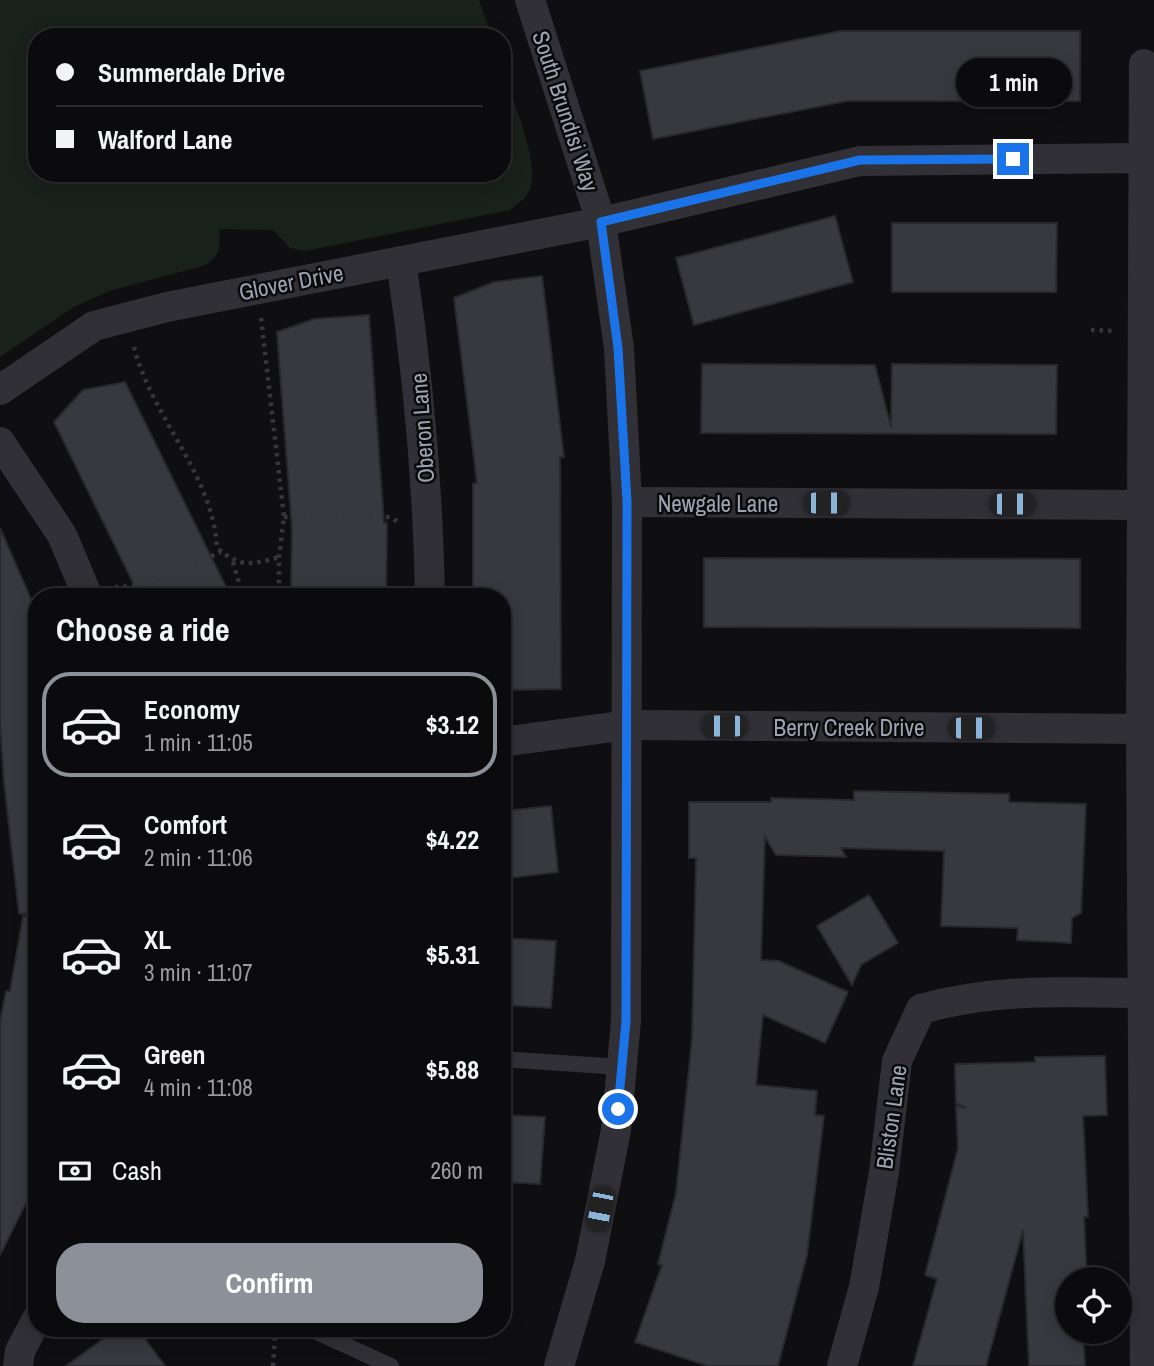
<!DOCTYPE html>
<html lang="en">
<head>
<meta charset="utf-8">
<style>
	body { margin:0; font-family:"Archivo Narrow",sans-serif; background:#141416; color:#f1f3f6; height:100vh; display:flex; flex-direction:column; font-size:26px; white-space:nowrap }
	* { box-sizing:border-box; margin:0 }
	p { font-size:23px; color:#9a9b9d }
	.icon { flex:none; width:38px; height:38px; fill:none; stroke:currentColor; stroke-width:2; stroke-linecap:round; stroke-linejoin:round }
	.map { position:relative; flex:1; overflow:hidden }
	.sheet { position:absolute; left:28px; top:588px; width:483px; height:749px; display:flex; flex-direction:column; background:#0b0b0d; border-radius:28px; box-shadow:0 4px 18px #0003,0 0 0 2px #2b2b2e }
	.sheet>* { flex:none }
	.guide { position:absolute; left:28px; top:28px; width:483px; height:154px; border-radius:28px; box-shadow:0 4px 18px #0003,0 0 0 2px #2b2b2e; display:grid; align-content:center; height:154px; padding:0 28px; background:#0b0b0d }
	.controls { position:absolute; left:1055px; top:1267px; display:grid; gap:14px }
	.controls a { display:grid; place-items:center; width:77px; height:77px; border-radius:50%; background:#0b0b0d; box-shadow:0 4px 18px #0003,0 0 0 2px #2b2b2e; font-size:35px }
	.end { position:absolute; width:32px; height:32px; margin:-16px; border:9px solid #1a73e8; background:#fff; box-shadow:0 0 0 4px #fff }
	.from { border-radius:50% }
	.bubble { position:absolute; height:49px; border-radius:24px; background:#0b0b0d; box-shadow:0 4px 18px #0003,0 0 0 2px #2b2b2e; font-size:23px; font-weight:800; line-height:49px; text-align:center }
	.car { position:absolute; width:21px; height:42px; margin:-21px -10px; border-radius:9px; box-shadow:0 0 5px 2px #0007; background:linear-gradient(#222 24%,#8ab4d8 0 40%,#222 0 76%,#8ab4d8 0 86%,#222 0) }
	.guide b { display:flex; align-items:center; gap:24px; height:66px; font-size:26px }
	.guide b+b { border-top:2px solid #2b2b2e }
	.guide i { width:18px; height:18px; background:#f1f3f6 }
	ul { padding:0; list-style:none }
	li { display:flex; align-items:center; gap:21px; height:105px; margin:0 14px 10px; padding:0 14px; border:4px solid transparent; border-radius:28px }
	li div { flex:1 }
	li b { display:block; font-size:26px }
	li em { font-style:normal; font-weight:800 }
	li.selected { border-color:#8c9099 }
	li>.icon { width:63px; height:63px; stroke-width:1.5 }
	h2 { padding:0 28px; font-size:32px; line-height:84px }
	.pay { display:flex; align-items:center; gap:18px; height:77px; padding:0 28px; font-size:26px }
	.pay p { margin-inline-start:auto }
	.cta { display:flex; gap:14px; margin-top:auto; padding:14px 28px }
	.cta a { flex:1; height:80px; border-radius:28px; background:#8c9099; color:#fff; font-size:28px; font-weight:800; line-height:80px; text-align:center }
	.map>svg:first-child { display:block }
	.green { fill:#19211b }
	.building { fill:#38393f; stroke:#29292d; stroke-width:2 }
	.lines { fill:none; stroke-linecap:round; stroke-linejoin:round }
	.path { stroke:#36373d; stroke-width:4.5; stroke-dasharray:3.5 5; stroke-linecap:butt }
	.service { stroke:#303036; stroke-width:16 }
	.minor { stroke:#303036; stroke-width:30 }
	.route { stroke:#1a73e8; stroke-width:9 }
	.labels { text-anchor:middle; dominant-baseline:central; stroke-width:5; stroke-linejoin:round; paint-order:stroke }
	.street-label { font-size:23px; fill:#9ea3b3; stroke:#0a0a0b }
</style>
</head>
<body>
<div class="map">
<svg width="1154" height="1366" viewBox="0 0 1154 1366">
	<rect width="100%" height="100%" fill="#0f0f11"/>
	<!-- green -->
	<path class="green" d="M0,0H479L492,37H37V173H502V69C512,97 538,158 531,186C528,197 519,203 510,210L305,251L290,248L273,230L219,229C220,247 221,254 206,265L109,291L74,307L0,357Z"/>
	<!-- building -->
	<g class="building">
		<path d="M841,31H1080V101H847L653,139L640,71Z"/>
		<path d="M835,216L853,282L694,325L676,258Z"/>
		<path d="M892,223H1057L1056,292H892Z"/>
		<path d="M542,276L564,457H560L561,689L502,690V597H473V484L477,483L454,298L494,282Z"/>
		<path d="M369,315L384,523H387L386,597H291L292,529L277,332L314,319Z"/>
		<path d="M702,364L875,365L891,427L892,364L1057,365L1056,434L701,433Z"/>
		<path d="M125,382L231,597H140L54,422L83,390Z"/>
		<path d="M0,528L37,613V913L19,914L4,782L0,723Z"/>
		<path d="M704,558L1080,559V628L704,627Z"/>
		<path d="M854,791L1009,794V802L1086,804L1081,913L1072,918L1071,943L1017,940L1018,928L941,926L944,851L841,848L846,857L776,855L765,837L761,960L779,961L848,992L825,1043L763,1015L756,1085L817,1091L815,1115L824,1116L807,1255L778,1366H708L635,1342L662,1265L658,1264L676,1193L692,1039L696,858H689V802H771V798L854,800Z"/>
		<path d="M551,806L558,872L502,879V811Z"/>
		<path d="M869,895L898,943L861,965L852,985L817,926Z"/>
		<path d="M23,916L37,917V1181L0,1255V1022L6,991H10Z"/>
		<path d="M502,938L556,941L551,1008L502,1005Z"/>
		<path d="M1105,1056L1107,1115L1083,1116L1088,1217H1084L1087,1279H1068V1332H1083L1085,1366H1029L1023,1230L986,1366H913L937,1279L925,1275L958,1148L956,1106L966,1108L956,1103L955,1064L1035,1062V1057Z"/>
		<path d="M502,1115L545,1117L540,1184L502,1182Z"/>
		<path d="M118,1328H137L165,1366H66Z"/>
	</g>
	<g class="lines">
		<!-- path -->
		<g class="path">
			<path d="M261,318L284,517L279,557V597"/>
			<path d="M1091,330L1114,331"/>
			<path d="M134,347C152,418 213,474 217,548C241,568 250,565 279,557"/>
			<path d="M284,517H390L398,522"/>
			<path d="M233,562L243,597"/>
			<path d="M115,587L147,584L221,552"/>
			<path d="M273,1366L275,1336L278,1328"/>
		</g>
		<!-- service -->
		<g class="service">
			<path d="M502,1059L621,1067"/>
			<path d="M308,1328L391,1366"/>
		</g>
		<!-- minor -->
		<g class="minor">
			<path d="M530,0L601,222L619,348L627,502L626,1021L616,1130L590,1261L559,1366"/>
			<path d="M1144,64L1141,729L1145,1366"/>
			<path d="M401,261C418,373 428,484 430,597"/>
			<path d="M0,390L94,326L167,307L601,222L860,161L1144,158"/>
			<path d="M0,442L62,535L88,597"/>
			<path d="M627,502L1144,505"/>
			<path d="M502,742L628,725L1154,729"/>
			<path d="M18,1366L20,1351L37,1319"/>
			<path d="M842,1366L864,1287L884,1172L897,1061L921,1009C999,987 1065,993 1144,993"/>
		</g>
	</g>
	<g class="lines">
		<!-- route -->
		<path class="route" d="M618,1109L626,1021L627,502L618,348L601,222L860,160L1013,159"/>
	</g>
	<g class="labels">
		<!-- street labels -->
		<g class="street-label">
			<text transform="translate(566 111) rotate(72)">South Brundisi Way</text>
			<text transform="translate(291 282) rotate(-11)">Glover Drive</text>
			<text transform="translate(422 428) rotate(-94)">Oberon Lane</text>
			<text x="718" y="503">Newgale Lane</text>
			<text x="849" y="727">Berry Creek Drive</text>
			<text transform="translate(891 1117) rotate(-82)">Bliston Lane</text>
		</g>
	</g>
</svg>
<div class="controls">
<a><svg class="icon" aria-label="locate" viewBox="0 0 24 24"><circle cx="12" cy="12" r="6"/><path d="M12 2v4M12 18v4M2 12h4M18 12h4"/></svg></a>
</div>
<i class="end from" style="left:618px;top:1109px"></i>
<i class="end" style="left:1013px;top:159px"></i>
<div class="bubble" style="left:956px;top:58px;width:116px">1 min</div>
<i class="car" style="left:826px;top:503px;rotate:90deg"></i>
<i class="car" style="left:1012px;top:504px;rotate:90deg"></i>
<i class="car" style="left:724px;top:726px;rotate:270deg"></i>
<i class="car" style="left:971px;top:728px;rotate:90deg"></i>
<i class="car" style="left:600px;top:1209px;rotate:191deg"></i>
<div class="guide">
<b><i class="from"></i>Summerdale Drive</b>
<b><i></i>Walford Lane</b>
</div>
<section class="sheet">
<h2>Choose a ride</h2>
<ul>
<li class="selected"><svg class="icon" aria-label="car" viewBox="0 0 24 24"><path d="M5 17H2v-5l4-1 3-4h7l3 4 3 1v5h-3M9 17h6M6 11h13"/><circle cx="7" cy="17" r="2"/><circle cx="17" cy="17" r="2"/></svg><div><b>Economy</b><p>1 min · 11:05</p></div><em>$3.12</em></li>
<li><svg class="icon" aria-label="car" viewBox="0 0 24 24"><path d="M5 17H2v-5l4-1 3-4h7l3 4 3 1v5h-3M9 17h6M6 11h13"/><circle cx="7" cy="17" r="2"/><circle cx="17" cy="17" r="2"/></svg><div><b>Comfort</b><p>2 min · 11:06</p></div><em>$4.22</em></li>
<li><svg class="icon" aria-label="car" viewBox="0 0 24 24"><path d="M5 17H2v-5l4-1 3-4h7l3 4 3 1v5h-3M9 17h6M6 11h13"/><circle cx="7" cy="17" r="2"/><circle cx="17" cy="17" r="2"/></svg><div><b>XL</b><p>3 min · 11:07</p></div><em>$5.31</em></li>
<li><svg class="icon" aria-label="car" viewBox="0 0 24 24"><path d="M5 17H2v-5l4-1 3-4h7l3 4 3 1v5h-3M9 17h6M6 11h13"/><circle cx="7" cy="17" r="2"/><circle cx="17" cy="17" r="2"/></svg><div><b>Green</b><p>4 min · 11:08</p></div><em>$5.88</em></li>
</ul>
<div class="pay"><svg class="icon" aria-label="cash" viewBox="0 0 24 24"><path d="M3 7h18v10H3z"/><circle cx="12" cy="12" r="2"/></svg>Cash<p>260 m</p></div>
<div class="cta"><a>Confirm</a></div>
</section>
</div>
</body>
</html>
